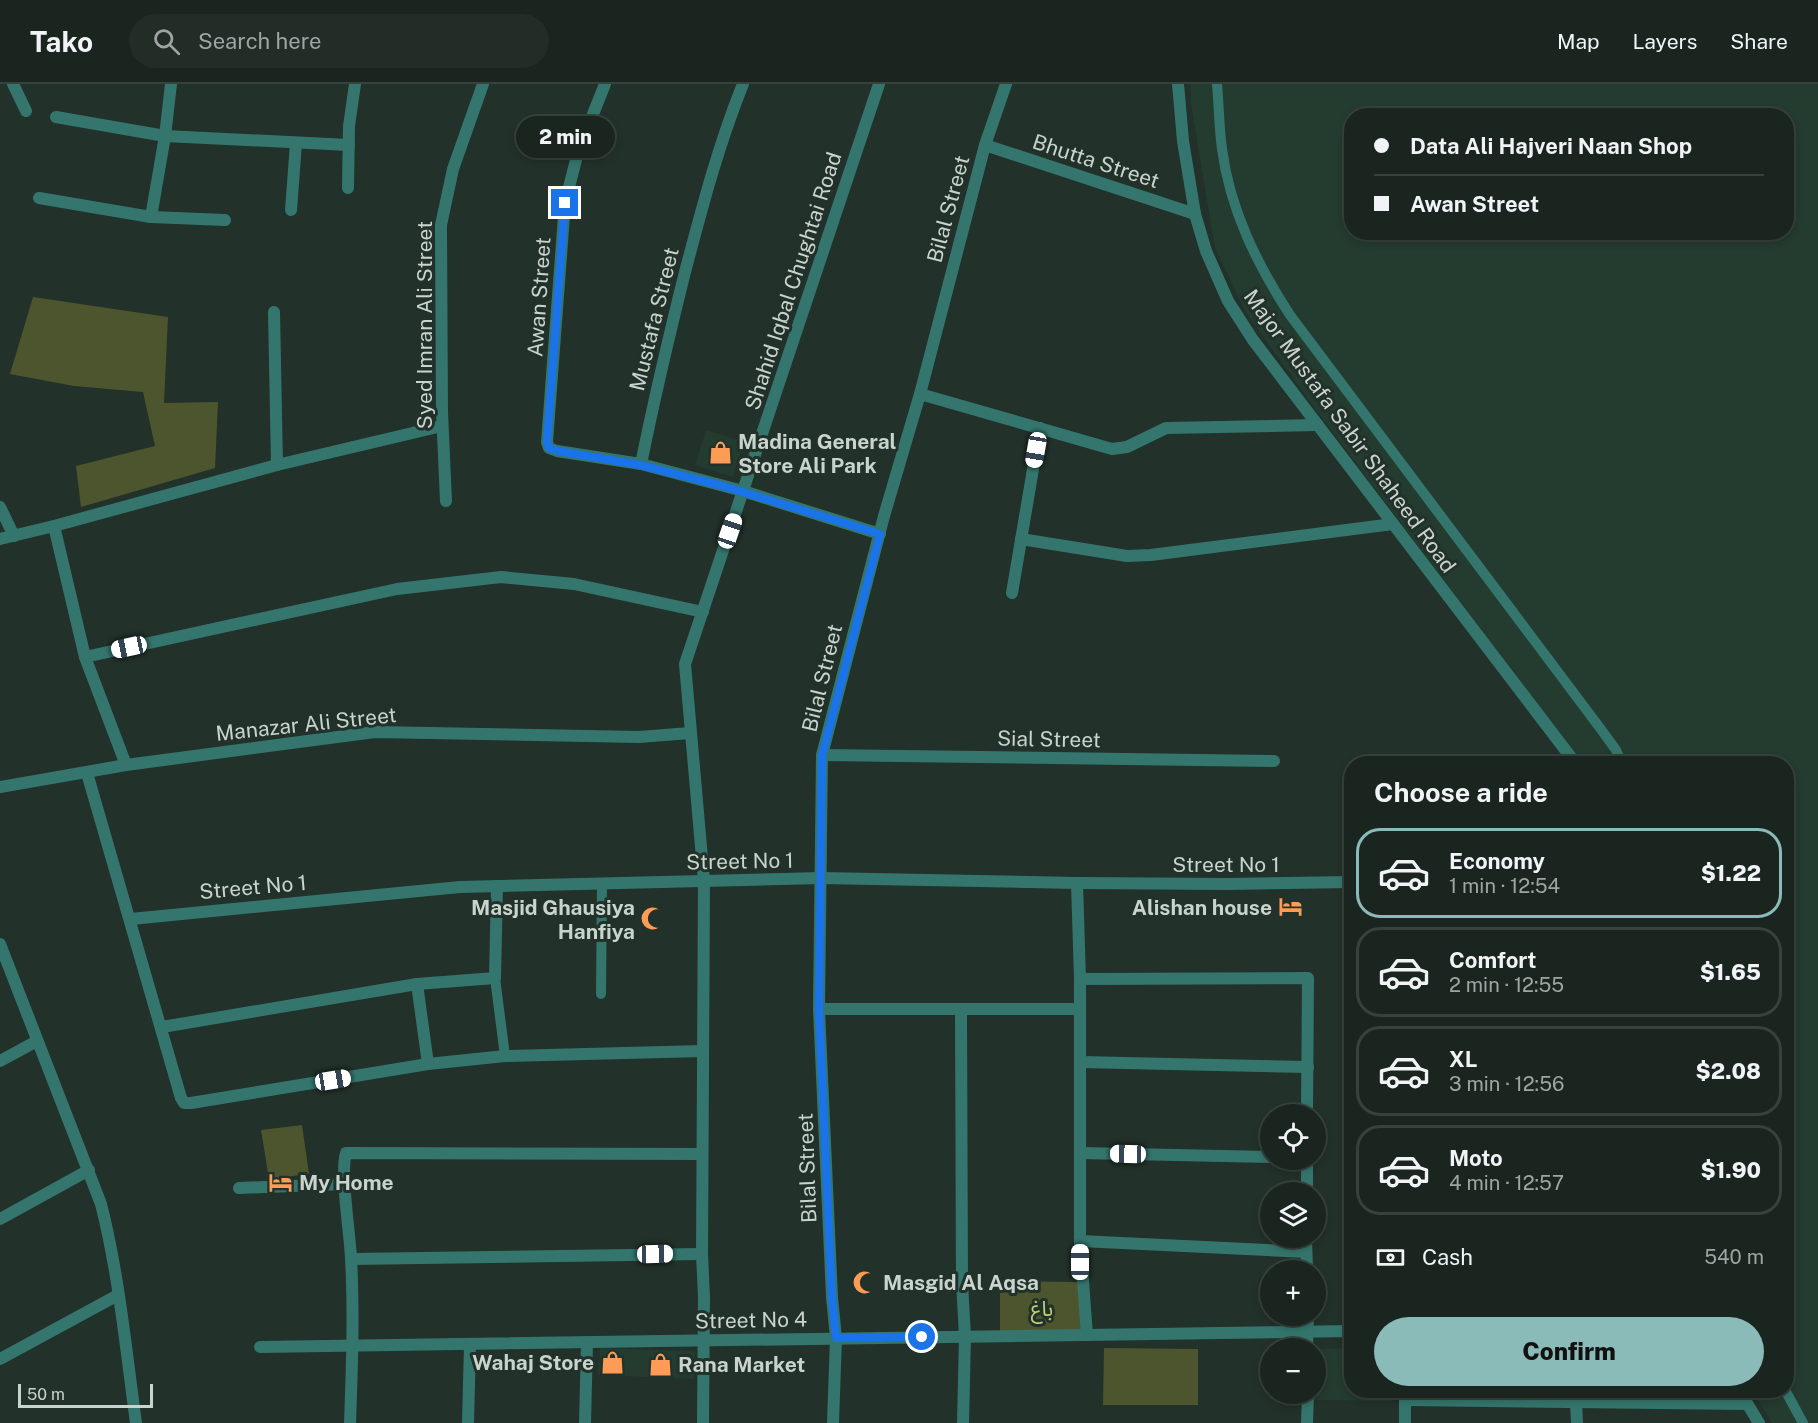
<!DOCTYPE html>
<html lang="en">
<head>
<meta charset="utf-8">
<style>
	body { margin:0; font-family:"Public Sans","Noto Sans Arabic",sans-serif; background:#232d28; color:#f1f3f6; height:100vh; display:flex; flex-direction:column; font-size:22px; white-space:nowrap }
	* { box-sizing:border-box; margin:0 }
	p { font-size:20px; color:#9fa5a4 }
	.icon { flex:none; width:33px; height:33px; fill:none; stroke:currentColor; stroke-width:2; stroke-linecap:round; stroke-linejoin:round }
	.map { position:relative; flex:1; overflow:hidden }
	.drawer { position:absolute; left:1344px; top:672px; width:450px; height:642px; display:flex; flex-direction:column; background:#1a251f; border-radius:24px; box-shadow:0 3px 9px #0003,0 0 0 2px #38423d }
	.drawer>* { flex:none }
	.hud { position:absolute; left:1344px; top:24px; width:450px; height:132px; border-radius:24px; box-shadow:0 3px 9px #0003,0 0 0 2px #38423d; display:grid; align-content:center; height:132px; padding:0 30px; background:#1a251f }
	.controls { position:absolute; left:1260px; top:1020px; display:grid; gap:12px }
	.controls a { display:grid; place-items:center; width:66px; height:66px; border-radius:50%; background:#1a251f; box-shadow:0 3px 9px #0003,0 0 0 2px #38423d; font-size:30px }
	.scale { position:absolute; left:18px; bottom:15px; width:135px; box-sizing:border-box; padding-left:6px; border:3px solid #cad4cf; border-top:0; font-size:16px; line-height:21px; white-space:nowrap; color:#cad4cf; -webkit-text-stroke:4px #223129; paint-order:stroke }
	.end { position:absolute; width:27px; height:27px; margin:-14px; border:8px solid #1a73e8; background:#fff; box-shadow:0 0 0 3px #fff }
	.from { border-radius:50% }
	.bubble { position:absolute; height:42px; border-radius:21px; background:#1a251f; box-shadow:0 3px 9px #0003,0 0 0 2px #38423d; font-size:20px; font-weight:800; line-height:42px; text-align:center }
	.car { position:absolute; width:18px; height:36px; margin:-18px -9px; border-radius:8px; box-shadow:0 0 4px 2px #0007; background:linear-gradient(#fff 24%,#345 0 40%,#fff 0 76%,#345 0 86%,#fff 0) }
	.hud b { display:flex; align-items:center; gap:21px; height:57px; font-size:22px }
	.hud b+b { border-top:2px solid #38423d }
	.hud i { width:15px; height:15px; background:#f1f3f6 }
	ul { padding:0; list-style:none }
	li { display:flex; align-items:center; gap:18px; height:90px; margin:0 12px 9px; padding:0 18px; border:3px solid #38423d; border-radius:24px }
	li div { flex:1 }
	li b { display:block; font-size:22px }
	li em { font-style:normal; font-weight:800 }
	li.active { border-color:#8bbbb9 }
	li>.icon { width:54px; height:54px; stroke-width:1.5 }
	h2 { padding:0 30px; font-size:27px; line-height:72px }
	.pay { display:flex; align-items:center; gap:15px; height:66px; padding:0 30px; font-size:22px }
	.pay p { margin-inline-start:auto }
	.button { display:flex; gap:12px; margin-top:auto; padding:12px 30px }
	.button a { flex:1; height:69px; border-radius:36px; background:#8bbbb9; color:#111; font-size:24px; font-weight:800; line-height:69px; text-align:center }
	header { display:flex; align-items:center; gap:36px; box-sizing:border-box; height:84px; padding:0 30px; background:#1a251f; border-bottom:2px solid #38423d }
	header strong { font-size:28px }
	nav { display:flex; gap:33px; margin-inline-start:auto; font-size:21px }
	.search { width:420px; height:54px; background:#232d28; display:flex; align-items:center; gap:15px; box-sizing:border-box; padding:0 21px; border-radius:33px; color:#9fa5a4; font-size:22px }
	.map>svg:first-child { display:block }
	.built { fill:#243b2f; fill-rule:evenodd }
	.green { fill:#4d552f }
	.lines { fill:none; stroke-linecap:round; stroke-linejoin:round }
	.service { stroke:#34766d; stroke-width:10 }
	.minor { stroke:#34766d; stroke-width:12 }
	.tertiary { stroke:#34766d; stroke-width:12 }
	.route { stroke:#1a73e8; stroke-width:8 }
	.labels { text-anchor:middle; dominant-baseline:central; stroke-width:6; stroke-linejoin:round; paint-order:stroke }
	.street-label { font-size:21px; fill:#cad4cf; stroke:#223129 }
	.poi-label { font-size:21px; font-weight:bold; fill:#cad4cf; stroke:#223129; text-anchor:start }
	.park-label { font-size:21px; fill:#bed272; stroke:#223129 }
</style>
</head>
<body>
<header>
<strong>Tako</strong>
<div class="search"><svg class="icon" aria-label="search" viewBox="0 0 24 24"><circle cx="10" cy="10" r="6"/><path d="M15 15l6 6"/></svg>Search here</div>
<nav><a>Map</a><a>Layers</a><a>Share</a></nav>
</header>
<div class="map">
<svg width="1818" height="1339" viewBox="0 0 1818 1339">
	<rect width="100%" height="100%" fill="#223129"/>
	<!-- built -->
	<g class="built">
		<path d="M1190,0H1818V1339H1772L1753,1307L1786,1306V680L1582,679L1315,325L1246,229L1215,165L1191,20ZM1352,32H1786V148H1352Z"/>
		<path d="M706,346L744,358L733,393L695,381Z"/>
		<path d="M600,1264L695,1267L694,1295L598,1291Z"/>
		<path d="M1351,1264L1352,1306L1390,1307L1391,1317L1312,1316L1308,1310H1316V1265Z"/>
	</g>
	<!-- green -->
	<g class="green">
		<path d="M33,213L168,233L164,319L218,318L215,384L81,423L76,382L155,362L143,308L74,302L10,290Z"/>
		<path d="M302,1041L309,1090L269,1095L261,1046Z"/>
		<path d="M1000,1197L1080,1198L1087,1251L1000,1252Z"/>
		<path d="M1104,1264L1198,1265V1321H1103Z"/>
	</g>
	<g class="lines">
		<!-- service -->
		<g class="service">
			<path d="M1217,0C1219,21 1219,44 1222,65C1230,126 1257,180 1290,231L1600,644L1616,666L1622,680"/>
			<path d="M495,894L505,972"/>
			<path d="M601,910L602,799"/>
			<path d="M1785,1306L1803,1339"/>
		</g>
		<!-- minor -->
		<g class="minor">
			<path d="M13,0L26,27"/>
			<path d="M605,0L578,68L565,119L547,358L549,364L557,367L641,380"/>
			<path d="M743,0C718,62 702,124 685,188C669,252 654,316 641,380L743,407L880,450"/>
			<path d="M56,33L165,52L349,61"/>
			<path d="M985,61L1195,130"/>
			<path d="M348,104L349,42L355,0"/>
			<path d="M39,114L151,133L165,52L171,0"/>
			<path d="M291,126L296,59"/>
			<path d="M151,133L225,136"/>
			<path d="M274,228L277,381"/>
			<path d="M920,310L1112,365L1127,363L1166,344L1318,341"/>
			<path d="M446,417L442,328L441,141L453,85L483,0"/>
			<path d="M0,423L14,452"/>
			<path d="M54,442L277,381L442,342"/>
			<path d="M0,455L54,442L85,573L126,681"/>
			<path d="M1021,455L1127,472L1151,471L1393,440"/>
			<path d="M1012,509L1040,344"/>
			<path d="M85,573L397,505L501,493L574,500L703,528"/>
			<path d="M822,671L1274,677"/>
			<path d="M87,689L181,1014L184,1019H191L428,980L505,972L703,967"/>
			<path d="M0,703L126,681L375,648L639,653L690,649"/>
			<path d="M1077,799L1080,895L1308,894L1307,1030"/>
			<path d="M131,835L460,803L821,794L1077,799L1228,800L1352,798"/>
			<path d="M0,860L101,1120C119,1191 126,1266 136,1339"/>
			<path d="M417,900L428,980"/>
			<path d="M819,925H1080"/>
			<path d="M961,925L962,1199L965,1252L963,1339"/>
			<path d="M162,943L417,900L495,894L497,802"/>
			<path d="M0,977L37,957"/>
			<path d="M1080,978L1308,983"/>
			<path d="M1080,1069L1270,1073"/>
			<path d="M239,1104L345,1100"/>
			<path d="M1307,1108V1076"/>
			<path d="M0,1135L89,1086"/>
			<path d="M1306,1154L1307,1186"/>
			<path d="M1080,1164V895"/>
			<path d="M351,1175L702,1170"/>
			<path d="M1087,1251L1080,1157L1306,1168"/>
			<path d="M260,1263L1352,1247"/>
			<path d="M1307,1264L1308,1232"/>
			<path d="M0,1275L118,1211"/>
			<path d="M1405,1316L1747,1320"/>
			<path d="M1576,1318L1577,1339"/>
			<path d="M350,1339C352,1284 354,1229 351,1174C350,1151 340,1088 346,1069L702,1070"/>
			<path d="M468,1339L470,1260"/>
			<path d="M585,1339L587,1258"/>
			<path d="M703,1339L704,1213L702,1170L704,797L685,580L879,0"/>
			<path d="M833,1339L836,1254L832,1213L819,925L822,671L884,432L920,310L985,61L1006,0"/>
			<path d="M1307,1339L1308,1310"/>
			<path d="M1405,1339V1306"/>
		</g>
		<!-- tertiary -->
		<g class="tertiary">
			<path d="M1178,0L1183,57L1195,130L1206,167L1228,217L1253,256L1576,680"/>
			<path d="M1739,1306L1759,1339"/>
		</g>
	</g>
	<g class="lines">
		<!-- route -->
		<path class="route" d="M565,119L547,358L549,364L558,367L640,381L723,402L880,450L822,672L819,926L832,1213L836,1254L922,1253"/>
	</g>
	<!-- icons -->
	<defs>
		<symbol id="shop-bare" viewBox="-9 -9 18 18"><path d="M-5-2.5h2.3a2.7 3.5 0 0 1 5.4 0H5L5.5 6h-11ZM-1.5-2.5h3a1.5 2.3 0 0 0-3 0Z" fill="#fd9c56" stroke="#223129" stroke-width="2.5" paint-order="stroke"/></symbol>
		<symbol id="hotel-bare" viewBox="-9 -9 18 18"><path d="M-6-4.5h1.5V1H6V5H4.5V3h-9V5H-6ZM-4 0a1.8 1.8 0 1 1 3.6 0ZM.5 0V-2.5h3Q6-2.5 6 0Z" fill="#fd9c56" stroke="#223129" stroke-width="2.5" paint-order="stroke"/></symbol>
		<symbol id="mosque-bare" viewBox="-9 -9 18 18"><path d="M3.5-4.9A6 6 0 1 0 3.5 4.9A5 5 0 1 1 3.5-4.9Z" fill="#fd9c56" stroke="#223129" stroke-width="2.5" paint-order="stroke"/></symbol>
	</defs>
	<g fill-rule="evenodd">
		<use href="#shop-bare" x="704" y="352" width="33" height="33"/>
		<use href="#hotel-bare" x="1274" y="806" width="33" height="33"/>
		<use href="#mosque-bare" x="636" y="818" width="33" height="33"/>
		<use href="#hotel-bare" x="264" y="1082" width="33" height="33"/>
		<use href="#mosque-bare" x="848" y="1182" width="33" height="33"/>
		<use href="#shop-bare" x="596" y="1262" width="33" height="33"/>
		<use href="#shop-bare" x="644" y="1264" width="33" height="33"/>
	</g>
	<g class="labels">
		<!-- street labels -->
		<g class="street-label">
			<text transform="translate(1096 77) rotate(18)">Bhutta Street</text>
			<text transform="translate(948 125) rotate(-75)">Bilal Street</text>
			<text transform="translate(793 197) rotate(-72)">Shahid Iqbal Chughtai Road</text>
			<text transform="translate(539 213) rotate(-86)">Awan Street</text>
			<text transform="translate(654 235) rotate(-76)">Mustafa Street</text>
			<text transform="translate(424 241) rotate(-90)">Syed Imran Ali Street</text>
			<text transform="translate(1350 347) rotate(54)">Major Mustafa Sabir Shaheed Road</text>
			<text transform="translate(822 594) rotate(-76)">Bilal Street</text>
			<text transform="translate(306 640) rotate(-6)">Manazar Ali Street</text>
			<text transform="translate(1049 655) rotate(1)">Sial Street</text>
			<text transform="translate(740 777) rotate(-1)">Street No 1</text>
			<text x="1226" y="780">Street No 1</text>
			<text transform="translate(253 803) rotate(-5)">Street No 1</text>
			<text transform="translate(807 1084) rotate(-92)">Bilal Street</text>
			<text transform="translate(751 1236) rotate(-1)">Street No 4</text>
		</g>
		<!-- poi labels -->
		<g class="poi-label">
			<text x="738" y="357">Madina General<tspan x="738" dy="24">Store Ali Park</tspan></text>
			<text x="635" y="823" text-anchor="end">Masjid Ghausiya<tspan x="635" dy="24">Hanfiya</tspan></text>
			<text x="1272" y="823" text-anchor="end">Alishan house</text>
			<text x="299" y="1098">My Home</text>
			<text x="883" y="1198">Masgid Al Aqsa</text>
			<text x="594" y="1278" text-anchor="end">Wahaj Store</text>
			<text x="678" y="1280">Rana Market</text>
		</g>
		<!-- park labels -->
		<g class="park-label">
			<text x="1042" y="1224">باغ</text>
		</g>
	</g>
</svg>
<div class="controls">
<a><svg class="icon" aria-label="locate" viewBox="0 0 24 24"><circle cx="12" cy="12" r="6"/><path d="M12 2v4M12 18v4M2 12h4M18 12h4"/></svg></a>
<a><svg class="icon" aria-label="layers" viewBox="0 0 24 24"><path d="M12 4l9 5-9 5-9-5zM3 14l9 5 9-5"/></svg></a>
<a>+</a>
<a>−</a>
</div>
<div class="scale">50 m</div>
<i class="end from" style="left:922px;top:1253px"></i>
<i class="end" style="left:565px;top:119px"></i>
<div class="bubble" style="left:516px;top:32px;width:99px">2 min</div>
<i class="car" style="left:1036px;top:366px;rotate:190deg"></i>
<i class="car" style="left:730px;top:447px;rotate:19deg"></i>
<i class="car" style="left:129px;top:563px;rotate:258deg"></i>
<i class="car" style="left:333px;top:996px;rotate:81deg"></i>
<i class="car" style="left:1128px;top:1070px;rotate:271deg"></i>
<i class="car" style="left:655px;top:1170px;rotate:89deg"></i>
<i class="car" style="left:1080px;top:1178px;rotate:0deg"></i>
<div class="hud">
<b><i class="from"></i>Data Ali Hajveri Naan Shop</b>
<b><i></i>Awan Street</b>
</div>
<section class="drawer">
<h2>Choose a ride</h2>
<ul>
<li class="active"><svg class="icon" aria-label="car" viewBox="0 0 24 24"><path d="M5 17H2v-5l4-1 3-4h7l3 4 3 1v5h-3M9 17h6M6 11h13"/><circle cx="7" cy="17" r="2"/><circle cx="17" cy="17" r="2"/></svg><div><b>Economy</b><p>1 min · 12:54</p></div><em>$1.22</em></li>
<li><svg class="icon" aria-label="car" viewBox="0 0 24 24"><path d="M5 17H2v-5l4-1 3-4h7l3 4 3 1v5h-3M9 17h6M6 11h13"/><circle cx="7" cy="17" r="2"/><circle cx="17" cy="17" r="2"/></svg><div><b>Comfort</b><p>2 min · 12:55</p></div><em>$1.65</em></li>
<li><svg class="icon" aria-label="car" viewBox="0 0 24 24"><path d="M5 17H2v-5l4-1 3-4h7l3 4 3 1v5h-3M9 17h6M6 11h13"/><circle cx="7" cy="17" r="2"/><circle cx="17" cy="17" r="2"/></svg><div><b>XL</b><p>3 min · 12:56</p></div><em>$2.08</em></li>
<li><svg class="icon" aria-label="car" viewBox="0 0 24 24"><path d="M5 17H2v-5l4-1 3-4h7l3 4 3 1v5h-3M9 17h6M6 11h13"/><circle cx="7" cy="17" r="2"/><circle cx="17" cy="17" r="2"/></svg><div><b>Moto</b><p>4 min · 12:57</p></div><em>$1.90</em></li>
</ul>
<div class="pay"><svg class="icon" aria-label="cash" viewBox="0 0 24 24"><path d="M3 7h18v10H3z"/><circle cx="12" cy="12" r="2"/></svg>Cash<p>540 m</p></div>
<div class="button"><a>Confirm</a></div>
</section>
</div>
</body>
</html>
